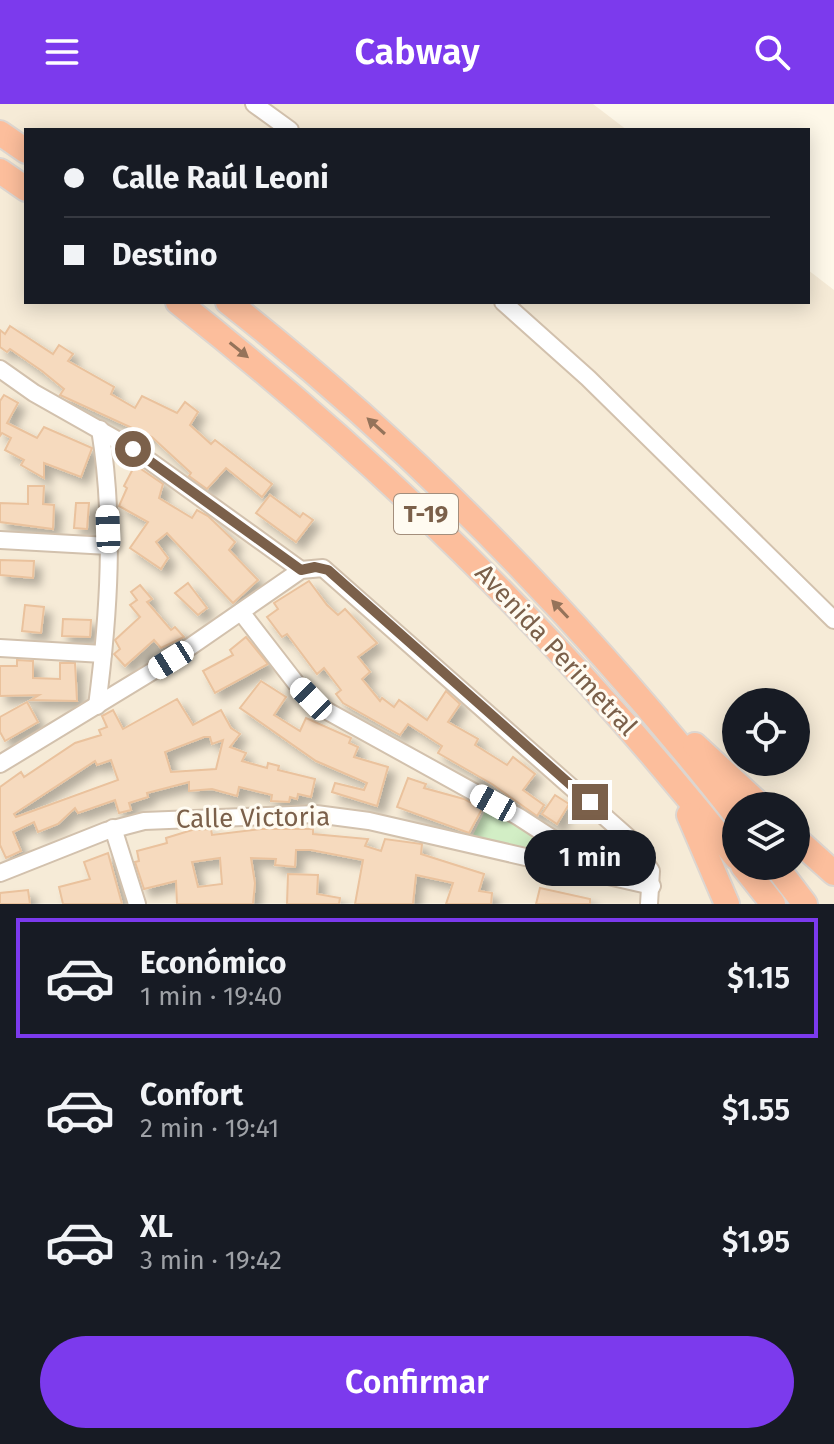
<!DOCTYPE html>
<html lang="es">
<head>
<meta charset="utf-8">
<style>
	body { margin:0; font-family:"Fira Sans",sans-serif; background:#242831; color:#f1f3f6; height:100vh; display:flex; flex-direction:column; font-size:30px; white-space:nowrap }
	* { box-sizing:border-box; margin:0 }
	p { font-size:26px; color:#9ea1a6 }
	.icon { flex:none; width:44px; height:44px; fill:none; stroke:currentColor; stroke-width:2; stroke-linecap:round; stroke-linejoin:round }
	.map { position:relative; height:800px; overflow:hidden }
	.details { display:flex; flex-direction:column; background:#171b24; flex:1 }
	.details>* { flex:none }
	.banner { position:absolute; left:24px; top:24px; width:786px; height:176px; border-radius:0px; box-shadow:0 4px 20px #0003; display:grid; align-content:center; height:176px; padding:0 40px; background:#171b24 }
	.buttons { position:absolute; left:722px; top:584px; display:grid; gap:16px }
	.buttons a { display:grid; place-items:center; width:88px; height:88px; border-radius:50%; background:#171b24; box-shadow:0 4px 20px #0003; font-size:40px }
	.end { position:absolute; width:36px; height:36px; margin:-18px; border:10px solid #7b604a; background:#fff; box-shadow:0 0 0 4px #fff }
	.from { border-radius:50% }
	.bubble { position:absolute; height:56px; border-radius:28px; background:#171b24; box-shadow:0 4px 20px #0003; font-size:26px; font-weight:600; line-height:56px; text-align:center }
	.car { position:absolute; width:24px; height:48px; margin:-24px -12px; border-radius:10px; box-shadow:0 0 6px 2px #0007; background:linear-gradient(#fff 24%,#345 0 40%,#fff 0 76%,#345 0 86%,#fff 0) }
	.banner b { display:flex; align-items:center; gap:28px; height:76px; font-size:30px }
	.banner b+b { border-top:2px solid #363941 }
	.banner i { width:20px; height:20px; background:#f1f3f6 }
	ul { padding:14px 0 0; list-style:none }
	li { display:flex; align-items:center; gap:24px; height:120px; margin:0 16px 12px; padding:0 24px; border:4px solid transparent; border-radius:0px }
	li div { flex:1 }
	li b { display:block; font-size:30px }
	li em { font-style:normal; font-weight:600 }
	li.selected { border-color:#7c3aed }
	li>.icon { width:72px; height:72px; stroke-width:1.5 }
	.cta { display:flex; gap:16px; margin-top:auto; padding:16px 40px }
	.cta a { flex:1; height:92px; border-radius:48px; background:#7c3aed; color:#fff; font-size:32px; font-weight:600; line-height:92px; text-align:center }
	header { display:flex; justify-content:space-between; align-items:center; height:104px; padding:0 40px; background:#7c3aed; color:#fff; font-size:36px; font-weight:600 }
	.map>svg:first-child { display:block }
	.residential { fill:#f6ebd7; fill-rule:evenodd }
	.green { fill:#d2eec5 }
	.building { fill:#f6dabe; stroke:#eac29d; stroke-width:2; fill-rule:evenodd; filter:url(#shadow) }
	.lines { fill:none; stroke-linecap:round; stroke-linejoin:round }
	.minor-casing { stroke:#d2c1ad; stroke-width:20 }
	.highway-casing { stroke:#ddd6d0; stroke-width:28 }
	.minor { stroke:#fff; stroke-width:16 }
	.highway { stroke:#fcbe9c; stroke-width:24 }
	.oneway { fill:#95735a }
	.route { stroke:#7b604a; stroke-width:10 }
	.labels { text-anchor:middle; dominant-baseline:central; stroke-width:6; stroke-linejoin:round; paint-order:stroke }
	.shield { fill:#fffbf1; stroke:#a38e7c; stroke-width:2 }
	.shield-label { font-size:24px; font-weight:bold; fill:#7b604a }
	.street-label { font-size:26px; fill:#7b604a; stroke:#fffbf1 }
</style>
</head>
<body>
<header><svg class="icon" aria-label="menu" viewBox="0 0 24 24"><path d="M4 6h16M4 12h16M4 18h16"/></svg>Cabway<svg class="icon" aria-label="search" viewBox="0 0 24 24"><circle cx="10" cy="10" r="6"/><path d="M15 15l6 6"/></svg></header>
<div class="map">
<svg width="834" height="800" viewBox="0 0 834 800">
	<defs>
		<filter id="shadow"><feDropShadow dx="7" dy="7" stdDeviation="4" flood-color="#0004"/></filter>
	</defs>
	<rect width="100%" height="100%" fill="#fef8e9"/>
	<!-- residential -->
	<path class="residential" d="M0,0H593L627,26H26V198H808V166L834,186V800H0ZM736,598H796V658H736ZM736,702H796V762H736Z"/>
	<!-- green -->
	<path class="green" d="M487,703L564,750L565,752L472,733Z"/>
	<!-- building -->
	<g class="building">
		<path d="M10,222L53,250L59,241L73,250L68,257L114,283L111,290L135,304L142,292L177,309L185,298L198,308L190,321L211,340L215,336L272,380L262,393L226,364L207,385L189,372L191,369L152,333L60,291L64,285L42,267L10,245L7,248L0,243V226L5,230Z"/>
		<path d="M4,291L18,299L7,319L37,334L44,323L92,344L81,373L44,359V374L21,361L24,356L5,346L11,334L2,329L0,332V297Z"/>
		<path d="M135,361L163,380L159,394L192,414L197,406L208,412L235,438L229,446L258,476L233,499L167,429L156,438L168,454L161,465L130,444L148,418L119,402L127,384L124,382Z"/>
		<path d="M28,382H44L43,400L54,401L53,425L0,418V399L28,400Z"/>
		<path d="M270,391L300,413L303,409L313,416L296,438L256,409Z"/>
		<path d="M76,399H89L87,425L74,424Z"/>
		<path d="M0,456L34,457L33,474L0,471Z"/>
		<path d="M309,477L327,501L338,511L345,505L377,539L358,553L370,568L362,575L380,597L382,594L394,603L399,596L427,616L446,587L460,600L448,618L478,635L475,641L507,661L513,653L535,670L523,686L544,701L537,712L492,680L438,649L442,642L408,620L400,631L343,599L336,590L341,586L324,564L317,570L287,530L282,533L267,513L278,505L274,499Z"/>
		<path d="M188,479L207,504L198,511L175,489Z"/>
		<path d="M140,481L152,495L147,498L171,526L175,523L184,533L161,544L154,536L125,562L114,550L120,545L115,536L140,513L130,501L137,496L131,488Z"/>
		<path d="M25,501L44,503L41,529L22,527Z"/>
		<path d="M63,515L91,516L90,533L62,532Z"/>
		<path d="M246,533L268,560L215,589L203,567L233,551L230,546Z"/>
		<path d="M17,556L33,557V574L60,575V559H75L77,597L31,596L39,591L0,592V562H17Z"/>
		<path d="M261,577L286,593L274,611L300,627L306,614L351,634L349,639L358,643L354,653L388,663L377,702L332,688L335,679L364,686L367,679L316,657L240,604Z"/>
		<path d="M177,595L193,621L221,606L231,624L240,630L230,643L246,649L242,657L267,664L268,659L279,662L278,666L315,675L311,693L298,690L297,695L290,693L289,698L271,697L272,691L239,683L237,692L212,685L189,687V678L147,689L148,693L129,699L131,706L119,709L115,696L78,709L75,704L58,720L38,728L34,718L13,728L21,747L6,754L0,741V683L21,668L24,673L75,639L101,631L99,626L107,623L102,612L113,606L123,625ZM204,633H210L212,640L223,636L216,665L171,668L165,648ZM111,656L118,676L16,713L14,710L95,657L97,661Z"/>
		<path d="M27,598L38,618L5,637L0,628V613Z"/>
		<path d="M408,674L426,680L424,684L464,695L482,705L469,729L397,703Z"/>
		<path d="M555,691L569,700L557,720L542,710Z"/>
		<path d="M211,725L212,731L261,725H313V730L368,735L365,742L381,747L385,735L422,740L421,750L484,770L479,787L492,789L491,800H446L453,779L416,771L413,800H355L363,756L311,746H296L295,763L275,761L276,755L251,754L255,779L253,800H177L176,777L144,785L135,758L139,757L137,747L167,739L166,734L192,726ZM220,754L222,780L198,783L192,758Z"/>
		<path d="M607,732L623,745L614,759L597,747Z"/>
		<path d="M108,749L122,800H63L59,783L90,775L84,758Z"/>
		<path d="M288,770L318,771L317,790L340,794L339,800H287Z"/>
		<path d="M540,784L590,795V800H536Z"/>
		<path d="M28,786L30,800H0V789Z"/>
	</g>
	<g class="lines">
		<defs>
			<g id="minor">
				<path d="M254,0L290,26"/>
				<path d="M503,198L588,274L834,516"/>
				<path d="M0,265L34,289L133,345L301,466"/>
				<path d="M0,436L109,442"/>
				<path d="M241,508L299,583L320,603L519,713L604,768"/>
				<path d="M0,544L103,550"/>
				<path d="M97,602C109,510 115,417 100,325"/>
				<path d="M0,660L171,556L301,466L323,464L630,735L651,767L649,800"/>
				<path d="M113,724L137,800"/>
				<path d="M0,769L106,727L144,717L316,710L369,717L652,782"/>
			</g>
			<g id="highway">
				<path d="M0,29L26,47"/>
				<path d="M0,67L26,85"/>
				<path d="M178,198C386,362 572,545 736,753"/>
				<path d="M228,198C418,347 586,521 736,711"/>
				<path d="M695,641L761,702"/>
				<path d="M689,711L727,800"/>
				<path d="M796,735L834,769"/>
				<path d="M743,762L773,800"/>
				<path d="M776,762L805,800"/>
			</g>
		</defs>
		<!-- minor casing -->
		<use href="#minor" class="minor-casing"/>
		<!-- highway casing -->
		<use href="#highway" class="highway-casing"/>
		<!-- minor -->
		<use href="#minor" class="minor"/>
		<!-- highway -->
		<use href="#highway" class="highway"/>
	</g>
	<!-- one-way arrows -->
	<defs><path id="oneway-solid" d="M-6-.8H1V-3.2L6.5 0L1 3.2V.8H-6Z" transform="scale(2)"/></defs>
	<g class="oneway">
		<use href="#oneway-solid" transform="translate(239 246) rotate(39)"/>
		<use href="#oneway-solid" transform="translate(376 322) rotate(-138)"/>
		<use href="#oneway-solid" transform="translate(560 505) rotate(-133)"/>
	</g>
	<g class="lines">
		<!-- route -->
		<path class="route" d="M133,345L301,466L315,463L328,466L590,698"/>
	</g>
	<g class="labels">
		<!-- shield labels -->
		<rect class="shield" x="394" y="390" width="64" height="40" rx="6"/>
		<g class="shield-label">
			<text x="426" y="410">T-19</text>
		</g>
		<!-- street labels -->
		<g class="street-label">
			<text transform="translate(556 546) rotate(47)">Avenida Perimetral</text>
			<text transform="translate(253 714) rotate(-1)">Calle Victoria</text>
		</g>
	</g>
</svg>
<div class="buttons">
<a><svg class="icon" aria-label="locate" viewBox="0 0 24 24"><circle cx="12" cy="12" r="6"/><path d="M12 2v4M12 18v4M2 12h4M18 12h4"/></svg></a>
<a><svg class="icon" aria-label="layers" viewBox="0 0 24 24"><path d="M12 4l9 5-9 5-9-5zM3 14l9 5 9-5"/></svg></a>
</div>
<i class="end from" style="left:133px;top:345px"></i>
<i class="end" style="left:590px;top:698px"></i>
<div class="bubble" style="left:524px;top:726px;width:132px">1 min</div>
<i class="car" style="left:108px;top:425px;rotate:358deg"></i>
<i class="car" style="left:171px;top:556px;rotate:238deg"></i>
<i class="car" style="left:311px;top:595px;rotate:316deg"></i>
<i class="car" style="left:493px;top:699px;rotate:299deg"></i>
<div class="banner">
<b><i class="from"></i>Calle Raúl Leoni</b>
<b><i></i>Destino</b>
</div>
</div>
<section class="details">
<ul>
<li class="selected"><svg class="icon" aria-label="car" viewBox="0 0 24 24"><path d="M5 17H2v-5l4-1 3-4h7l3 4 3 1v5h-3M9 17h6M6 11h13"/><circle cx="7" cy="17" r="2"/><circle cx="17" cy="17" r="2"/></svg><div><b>Económico</b><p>1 min · 19:40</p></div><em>$1.15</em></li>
<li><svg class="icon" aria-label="car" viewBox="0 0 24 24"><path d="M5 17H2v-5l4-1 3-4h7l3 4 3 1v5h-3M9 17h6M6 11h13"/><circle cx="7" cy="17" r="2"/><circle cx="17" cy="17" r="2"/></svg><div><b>Confort</b><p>2 min · 19:41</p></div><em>$1.55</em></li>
<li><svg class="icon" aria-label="car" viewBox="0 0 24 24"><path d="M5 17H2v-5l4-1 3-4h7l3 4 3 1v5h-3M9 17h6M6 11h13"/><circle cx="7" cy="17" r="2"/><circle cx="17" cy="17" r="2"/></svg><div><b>XL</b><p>3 min · 19:42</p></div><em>$1.95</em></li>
</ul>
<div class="cta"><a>Confirmar</a></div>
</section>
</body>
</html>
